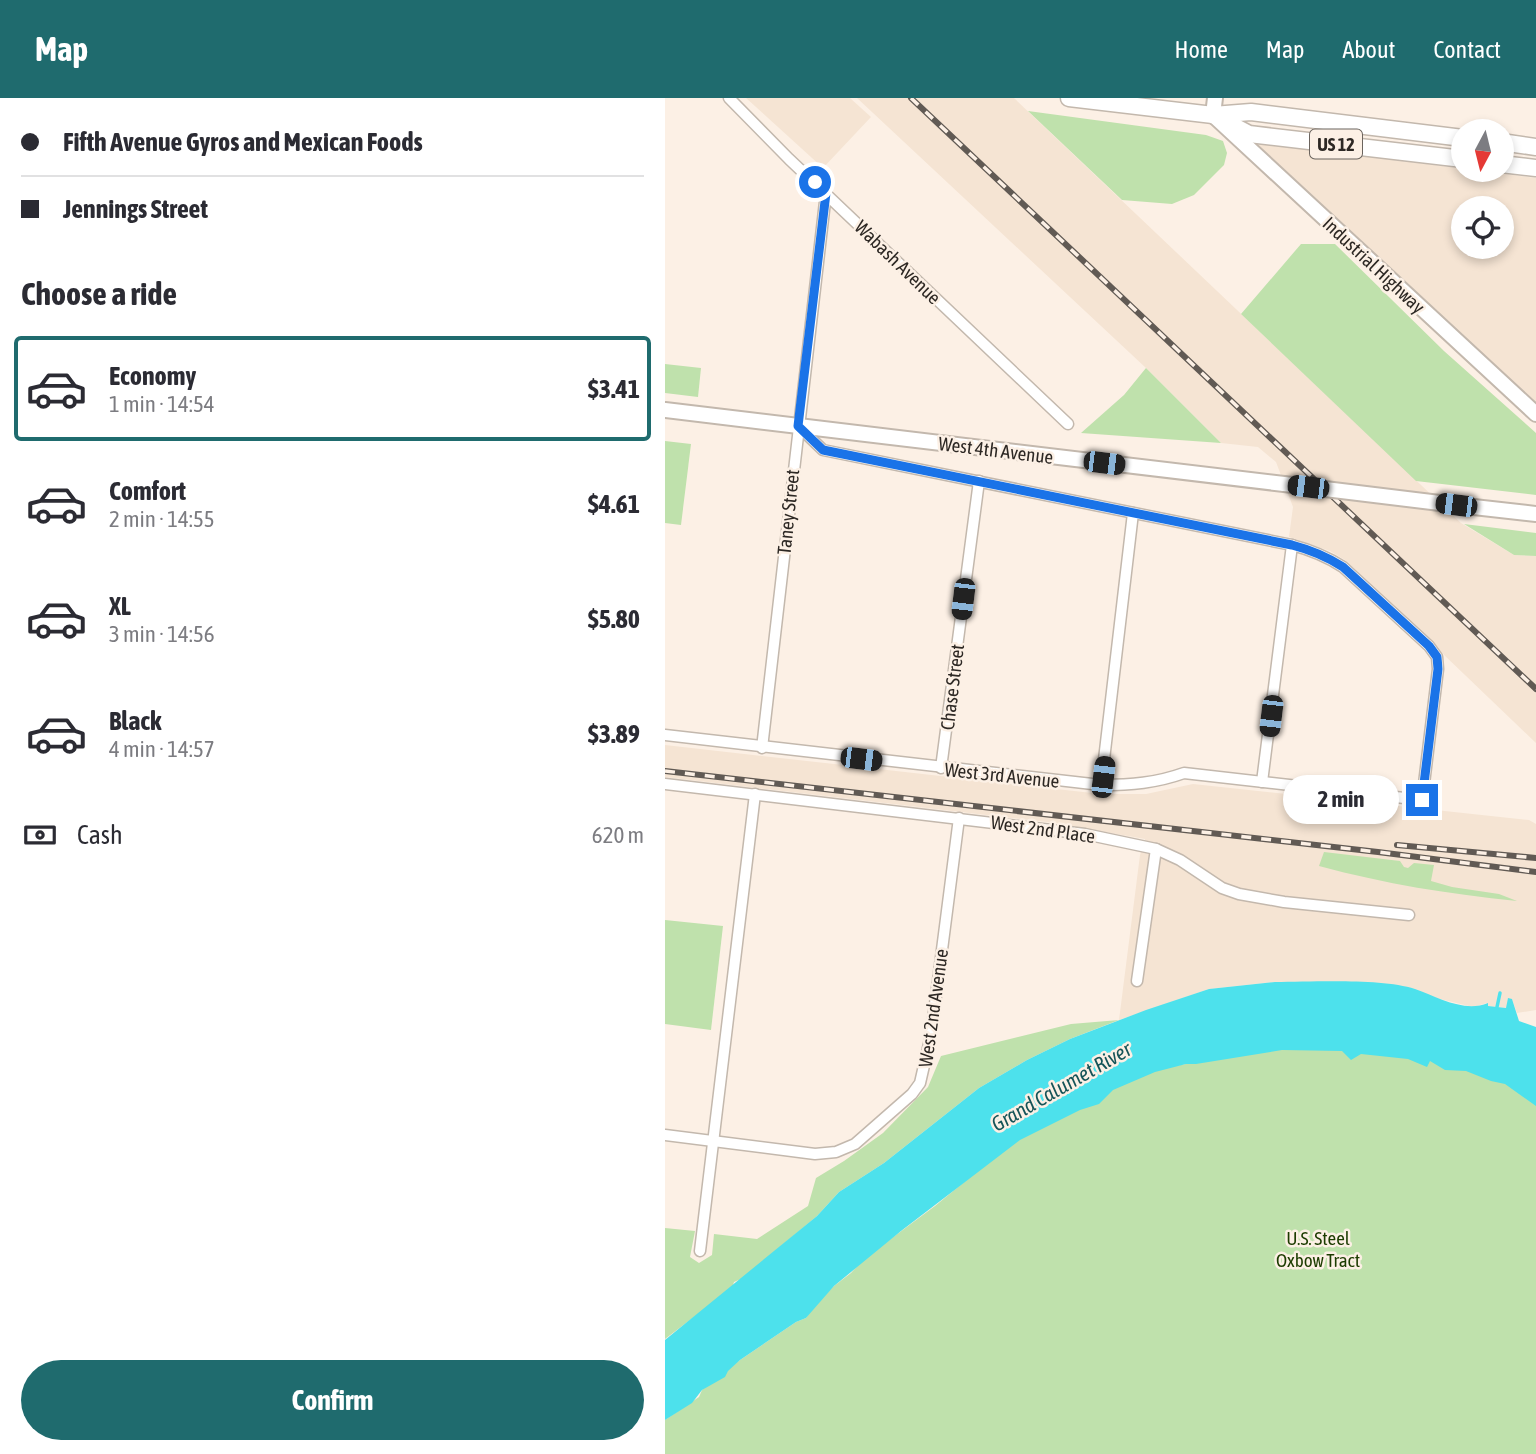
<!DOCTYPE html>
<html lang="en">
<head>
<meta charset="utf-8">
<style>
	body { margin:0; font-family:"Asap Condensed",sans-serif; background:#f2f2f3; color:#2b2b33; height:100vh; display:flex; flex-direction:column; font-size:26px; white-space:nowrap }
	* { box-sizing:border-box; margin:0 }
	p { font-size:23px; color:#7c7c81 }
	.icon { flex:none; width:38px; height:38px; fill:none; stroke:currentColor; stroke-width:2; stroke-linecap:round; stroke-linejoin:round }
	.map { position:relative; flex:1; overflow:hidden }
	.side { display:flex; flex-direction:column; background:#fff; width:665px }
	.side>* { flex:none }
	.hud { display:grid; align-content:center; height:154px; padding:0 21px; background:#fff }
	.needle { width:46px; rotate:187deg }
	.fabs { position:absolute; left:786px; top:21px; display:grid; gap:14px }
	.fabs a { display:grid; place-items:center; width:63px; height:63px; border-radius:50%; background:#fff; box-shadow:0 4px 10px #0003; font-size:35px }
	.end { position:absolute; width:32px; height:32px; margin:-16px; border:9px solid #1a73e8; background:#fff; box-shadow:0 0 0 4px #fff }
	.from { border-radius:50% }
	.bubble { position:absolute; height:49px; border-radius:24px; background:#fff; box-shadow:0 4px 10px #0003; font-size:23px; font-weight:700; line-height:49px; text-align:center }
	.car { position:absolute; width:21px; height:42px; margin:-21px -10px; border-radius:9px; box-shadow:0 0 5px 2px #0007; background:linear-gradient(#222 24%,#8ab4d8 0 40%,#222 0 76%,#8ab4d8 0 86%,#222 0) }
	.hud b { display:flex; align-items:center; gap:24px; height:66px; font-size:26px }
	.hud b+b { border-top:2px solid #e1e1e2 }
	.hud i { width:18px; height:18px; background:#2b2b33 }
	ul { padding:0; list-style:none }
	li { display:flex; align-items:center; gap:21px; height:105px; margin:0 14px 10px; padding:0 7px; border:4px solid transparent; border-radius:7px }
	li div { flex:1 }
	li b { display:block; font-size:26px }
	li em { font-style:normal; font-weight:700 }
	li.active { border-color:#1f6b6e }
	li>.icon { width:63px; height:63px; stroke-width:1.5 }
	h2 { padding:0 21px; font-size:32px; line-height:84px }
	.pay { display:flex; align-items:center; gap:18px; height:77px; padding:0 21px; font-size:26px }
	.pay p { margin-inline-start:auto }
	.primary-button { display:flex; gap:14px; margin-top:auto; padding:14px 21px }
	.primary-button a { flex:1; height:80px; border-radius:42px; background:#1f6b6e; color:#fff; font-size:28px; font-weight:700; line-height:80px; text-align:center }
	header { display:flex; align-items:center; gap:42px; box-sizing:border-box; height:98px; padding:0 35px; background:#1f6b6e; color:#fff }
	header strong { font-size:33px }
	nav { display:flex; gap:38px; margin-inline-start:auto; font-size:24px }
	main { display:flex; flex:1; min-height:0 }
	.map>svg:first-child { display:block }
	.built { fill:#f5e4d3; fill-rule:evenodd }
	.green { fill:#bfe1ac }
	.water { fill:#4de1ec }
	.lines { fill:none; stroke-linecap:round; stroke-linejoin:round }
	.stream { stroke:#4de1ec; stroke-width:3.5 }
	.street-casing { stroke:#c3b8ad; stroke-width:13 }
	.secondary-casing { stroke:#c3b8ad; stroke-width:18 }
	.primary-casing { stroke:#c3b8ad; stroke-width:19 }
	.street { stroke:#fff; stroke-width:10 }
	.secondary { stroke:#fff; stroke-width:14 }
	.primary { stroke:#fff; stroke-width:16 }
	.rail-casing { stroke:#615a54; stroke-width:6 }
	.rail { stroke:#fcf0e5; stroke-width:3.5; stroke-dasharray:10; stroke-linecap:butt }
	.secondary-bridge-casing { stroke:#c3b8ad; stroke-width:18; stroke-linecap:butt }
	.secondary-bridge { stroke:#fff; stroke-width:14 }
	.route { stroke:#1a73e8; stroke-width:9 }
	.labels { text-anchor:middle; dominant-baseline:central; stroke-width:5; stroke-linejoin:round; paint-order:stroke }
	.shield { fill:#fcf0e5; stroke:#6b645e; stroke-width:2 }
	.shield-label { font-size:18px; font-weight:bold; fill:#2d2824 }
	.street-label { font-size:19px; fill:#2d2824; stroke:#fcf0e5 }
	.park-label { font-size:19px; fill:#1c3c00; stroke:#fcf0e5 }
	.water-label { font-size:21px; font-style:italic; fill:#155458; stroke:#fcf0e5 }
</style>
</head>
<body>
<header>
<strong>Map</strong>
<nav><a>Home</a><a>Map</a><a>About</a><a>Contact</a></nav>
</header>
<main>
<section class="side">
<div class="hud">
<b><i class="from"></i>Fifth Avenue Gyros and Mexican Foods</b>
<b><i></i>Jennings Street</b>
</div>
<h2>Choose a ride</h2>
<ul>
<li class="active"><svg class="icon" aria-label="car" viewBox="0 0 24 24"><path d="M5 17H2v-5l4-1 3-4h7l3 4 3 1v5h-3M9 17h6M6 11h13"/><circle cx="7" cy="17" r="2"/><circle cx="17" cy="17" r="2"/></svg><div><b>Economy</b><p>1 min · 14:54</p></div><em>$3.41</em></li>
<li><svg class="icon" aria-label="car" viewBox="0 0 24 24"><path d="M5 17H2v-5l4-1 3-4h7l3 4 3 1v5h-3M9 17h6M6 11h13"/><circle cx="7" cy="17" r="2"/><circle cx="17" cy="17" r="2"/></svg><div><b>Comfort</b><p>2 min · 14:55</p></div><em>$4.61</em></li>
<li><svg class="icon" aria-label="car" viewBox="0 0 24 24"><path d="M5 17H2v-5l4-1 3-4h7l3 4 3 1v5h-3M9 17h6M6 11h13"/><circle cx="7" cy="17" r="2"/><circle cx="17" cy="17" r="2"/></svg><div><b>XL</b><p>3 min · 14:56</p></div><em>$5.80</em></li>
<li><svg class="icon" aria-label="car" viewBox="0 0 24 24"><path d="M5 17H2v-5l4-1 3-4h7l3 4 3 1v5h-3M9 17h6M6 11h13"/><circle cx="7" cy="17" r="2"/><circle cx="17" cy="17" r="2"/></svg><div><b>Black</b><p>4 min · 14:57</p></div><em>$3.89</em></li>
</ul>
<div class="pay"><svg class="icon" aria-label="cash" viewBox="0 0 24 24"><path d="M3 7h18v10H3z"/><circle cx="12" cy="12" r="2"/></svg>Cash<p>620 m</p></div>
<div class="primary-button"><a>Confirm</a></div>
</section>
<div class="map">
<svg width="871" height="1356" viewBox="0 0 871 1356">
	<rect width="100%" height="100%" fill="#fcf0e5"/>
	<!-- built -->
	<g class="built">
		<path d="M81,0H185L206,19L158,70Z"/>
		<path d="M192,0H349L796,425L849,457L871,458V645L680,462L665,453L624,439L628,409L611,364L593,349L556,345L481,270Z"/>
		<path d="M590,44L871,80V305ZM798,110H836V149H798Z"/>
		<path d="M0,647L436,696H481L528,686L864,722L871,726V912L852,915L847,901H843L842,910L822,908V905L808,909L713,886L610,884L544,891L454,922L475,757L480,741L390,725L0,679Z"/>
	</g>
	<!-- green -->
	<g class="green">
		<path d="M363,13L541,37L558,43L562,55L559,67L529,97L507,106L457,102Z"/>
		<path d="M636,146H670L779,253L871,335V397L751,383L576,216Z"/>
		<path d="M0,266L36,270L33,299L0,295Z"/>
		<path d="M481,270L556,345L416,335L459,297Z"/>
		<path d="M0,343L26,346L16,427L0,425Z"/>
		<path d="M799,426L871,435V458L849,457Z"/>
		<path d="M659,754L735,763L739,769L743,770L749,765L769,767L766,783L787,789L834,796L852,803C783,796 721,786 654,768Z"/>
		<path d="M0,822L58,828L46,932L0,926Z"/>
		<path d="M454,922L405,941L362,962L314,990L219,1065L174,1094L152,1118L78,1180L69,1184L67,1190L0,1241V1130L30,1133L25,1159L34,1165L47,1157L49,1136L92,1141L143,1108L151,1080L179,1063L218,1035L263,989L276,958L406,926Z"/>
		<path d="M636,945L720,948L871,991V1356H0V1322L34,1299L37,1292L75,1262L131,1224L141,1220L151,1205L169,1188L186,1175L200,1160L270,1108L354,1039L435,996L488,972Z"/>
	</g>
	<!-- water -->
	<path class="water" d="M610,884C648,884 716,880 750,891C773,899 799,915 823,905V908L841,910L843,900L847,901L854,923L871,929V1008L840,986L826,983L801,973L780,972L765,963L762,969L743,961L696,956L686,962L677,953L617,952L531,966H521L490,974L448,992L434,1006L415,1012L355,1042L236,1133L169,1188L141,1220L131,1224L75,1262L63,1273L60,1279L37,1292L27,1305L0,1322V1242L152,1118L174,1094L219,1065L314,990L362,962L405,941L481,912L544,891Z"/>
	<g class="lines">
		<!-- stream -->
		<path class="stream" d="M832,909L835,895"/>
		<defs>
			<g id="street">
				<path d="M64,0L124,61L403,326"/>
				<path d="M0,637L436,687C466,687 491,685 519,675L757,702L773,571L772,559L764,548L678,469C661,458 646,452 627,447L158,352L133,328"/>
				<path d="M97,650L161,95"/>
				<path d="M276,670L314,383"/>
				<path d="M597,684L627,447"/>
				<path d="M0,686L420,736L491,751L515,762L557,790L574,796L619,804L744,817"/>
				<path d="M436,687L468,415"/>
				<path d="M472,883L491,751"/>
				<path d="M0,1037L150,1056L171,1054L190,1046L247,996L255,985L266,937L294,720"/>
				<path d="M35,1153L90,696"/>
			</g>
			<g id="secondary">
				<path d="M550,0L548,17L871,316"/>
				<path d="M0,312L619,386"/>
				<path d="M791,407L871,416"/>
			</g>
			<g id="primary">
				<path d="M404,0L548,17L586,14L798,40"/>
				<path d="M548,17L584,36L798,61"/>
				<path d="M836,44L871,49"/>
				<path d="M836,66L871,70"/>
			</g>
		</defs>
		<!-- street casing -->
		<use href="#street" class="street-casing"/>
		<!-- secondary casing -->
		<use href="#secondary" class="secondary-casing"/>
		<!-- primary casing -->
		<use href="#primary" class="primary-casing"/>
		<!-- street -->
		<use href="#street" class="street"/>
		<!-- secondary -->
		<use href="#secondary" class="secondary"/>
		<!-- primary -->
		<use href="#primary" class="primary"/>
		<defs>
			<g id="rail">
				<path d="M246,0L871,591"/>
				<path d="M0,673L713,754L871,774"/>
				<path d="M732,747L871,760"/>
			</g>
		</defs>
		<!-- rail casing -->
		<use href="#rail" class="rail-casing"/>
		<!-- rail -->
		<use href="#rail" class="rail"/>
		<defs>
			<path id="secondary-bridge" d="M619,386L791,407"/>
		</defs>
		<!-- secondary-bridge casing -->
		<use href="#secondary-bridge" class="secondary-bridge-casing"/>
		<!-- secondary-bridge -->
		<use href="#secondary-bridge" class="secondary-bridge"/>
	</g>
	<g class="lines">
		<!-- route -->
		<path class="route" d="M150,84L161,95L133,328L158,352L627,447C646,452 661,458 678,469L764,548L772,559L773,571L757,702"/>
	</g>
	<g class="labels">
		<!-- shield labels -->
		<rect class="shield" x="645" y="31.5" width="52" height="29" rx="5"/>
		<g class="shield-label">
			<text x="671" y="46">US 12</text>
		</g>
		<!-- street labels -->
		<g class="street-label">
			<text transform="translate(233 164) rotate(44)">Wabash Avenue</text>
			<text transform="translate(709 167) rotate(43)">Industrial Highway</text>
			<text transform="translate(331 352) rotate(7)">West 4th Avenue</text>
			<text transform="translate(123 414) rotate(-84)">Taney Street</text>
			<text transform="translate(287 589) rotate(-83)">Chase Street</text>
			<text transform="translate(337 677) rotate(6)">West 3rd Avenue</text>
			<text transform="translate(378 731) rotate(8)">West 2nd Place</text>
			<text transform="translate(268 910) rotate(-82)">West 2nd Avenue</text>
		</g>
		<!-- park labels -->
		<g class="park-label">
			<text x="653" y="1140">U.S. Steel<tspan x="653" dy="22">Oxbow Tract</tspan></text>
		</g>
		<!-- water labels -->
		<g class="water-label">
			<text transform="translate(396 988) rotate(-30)">Grand Calumet River</text>
		</g>
	</g>
</svg>
<div class="fabs">
<a><svg class="needle" viewBox="-14 -14 28 28"><path d="M0-13l5 13h-10z" fill="#e53935"/><path d="M0 13l5-13h-10z" fill="#7c7c81"/></svg></a>
<a><svg class="icon" aria-label="locate" viewBox="0 0 24 24"><circle cx="12" cy="12" r="6"/><path d="M12 2v4M12 18v4M2 12h4M18 12h4"/></svg></a>
</div>
<i class="end from" style="left:150px;top:84px"></i>
<i class="end" style="left:757px;top:702px"></i>
<div class="bubble" style="left:618px;top:677px;width:116px">2 min</div>
<i class="car" style="left:439px;top:365px;rotate:97deg"></i>
<i class="car" style="left:643px;top:389px;rotate:277deg"></i>
<i class="car" style="left:791px;top:407px;rotate:277deg"></i>
<i class="car" style="left:298px;top:501px;rotate:187deg"></i>
<i class="car" style="left:606px;top:618px;rotate:187deg"></i>
<i class="car" style="left:196px;top:661px;rotate:97deg"></i>
<i class="car" style="left:438px;top:679px;rotate:7deg"></i>
</div>
</main>
</body>
</html>
